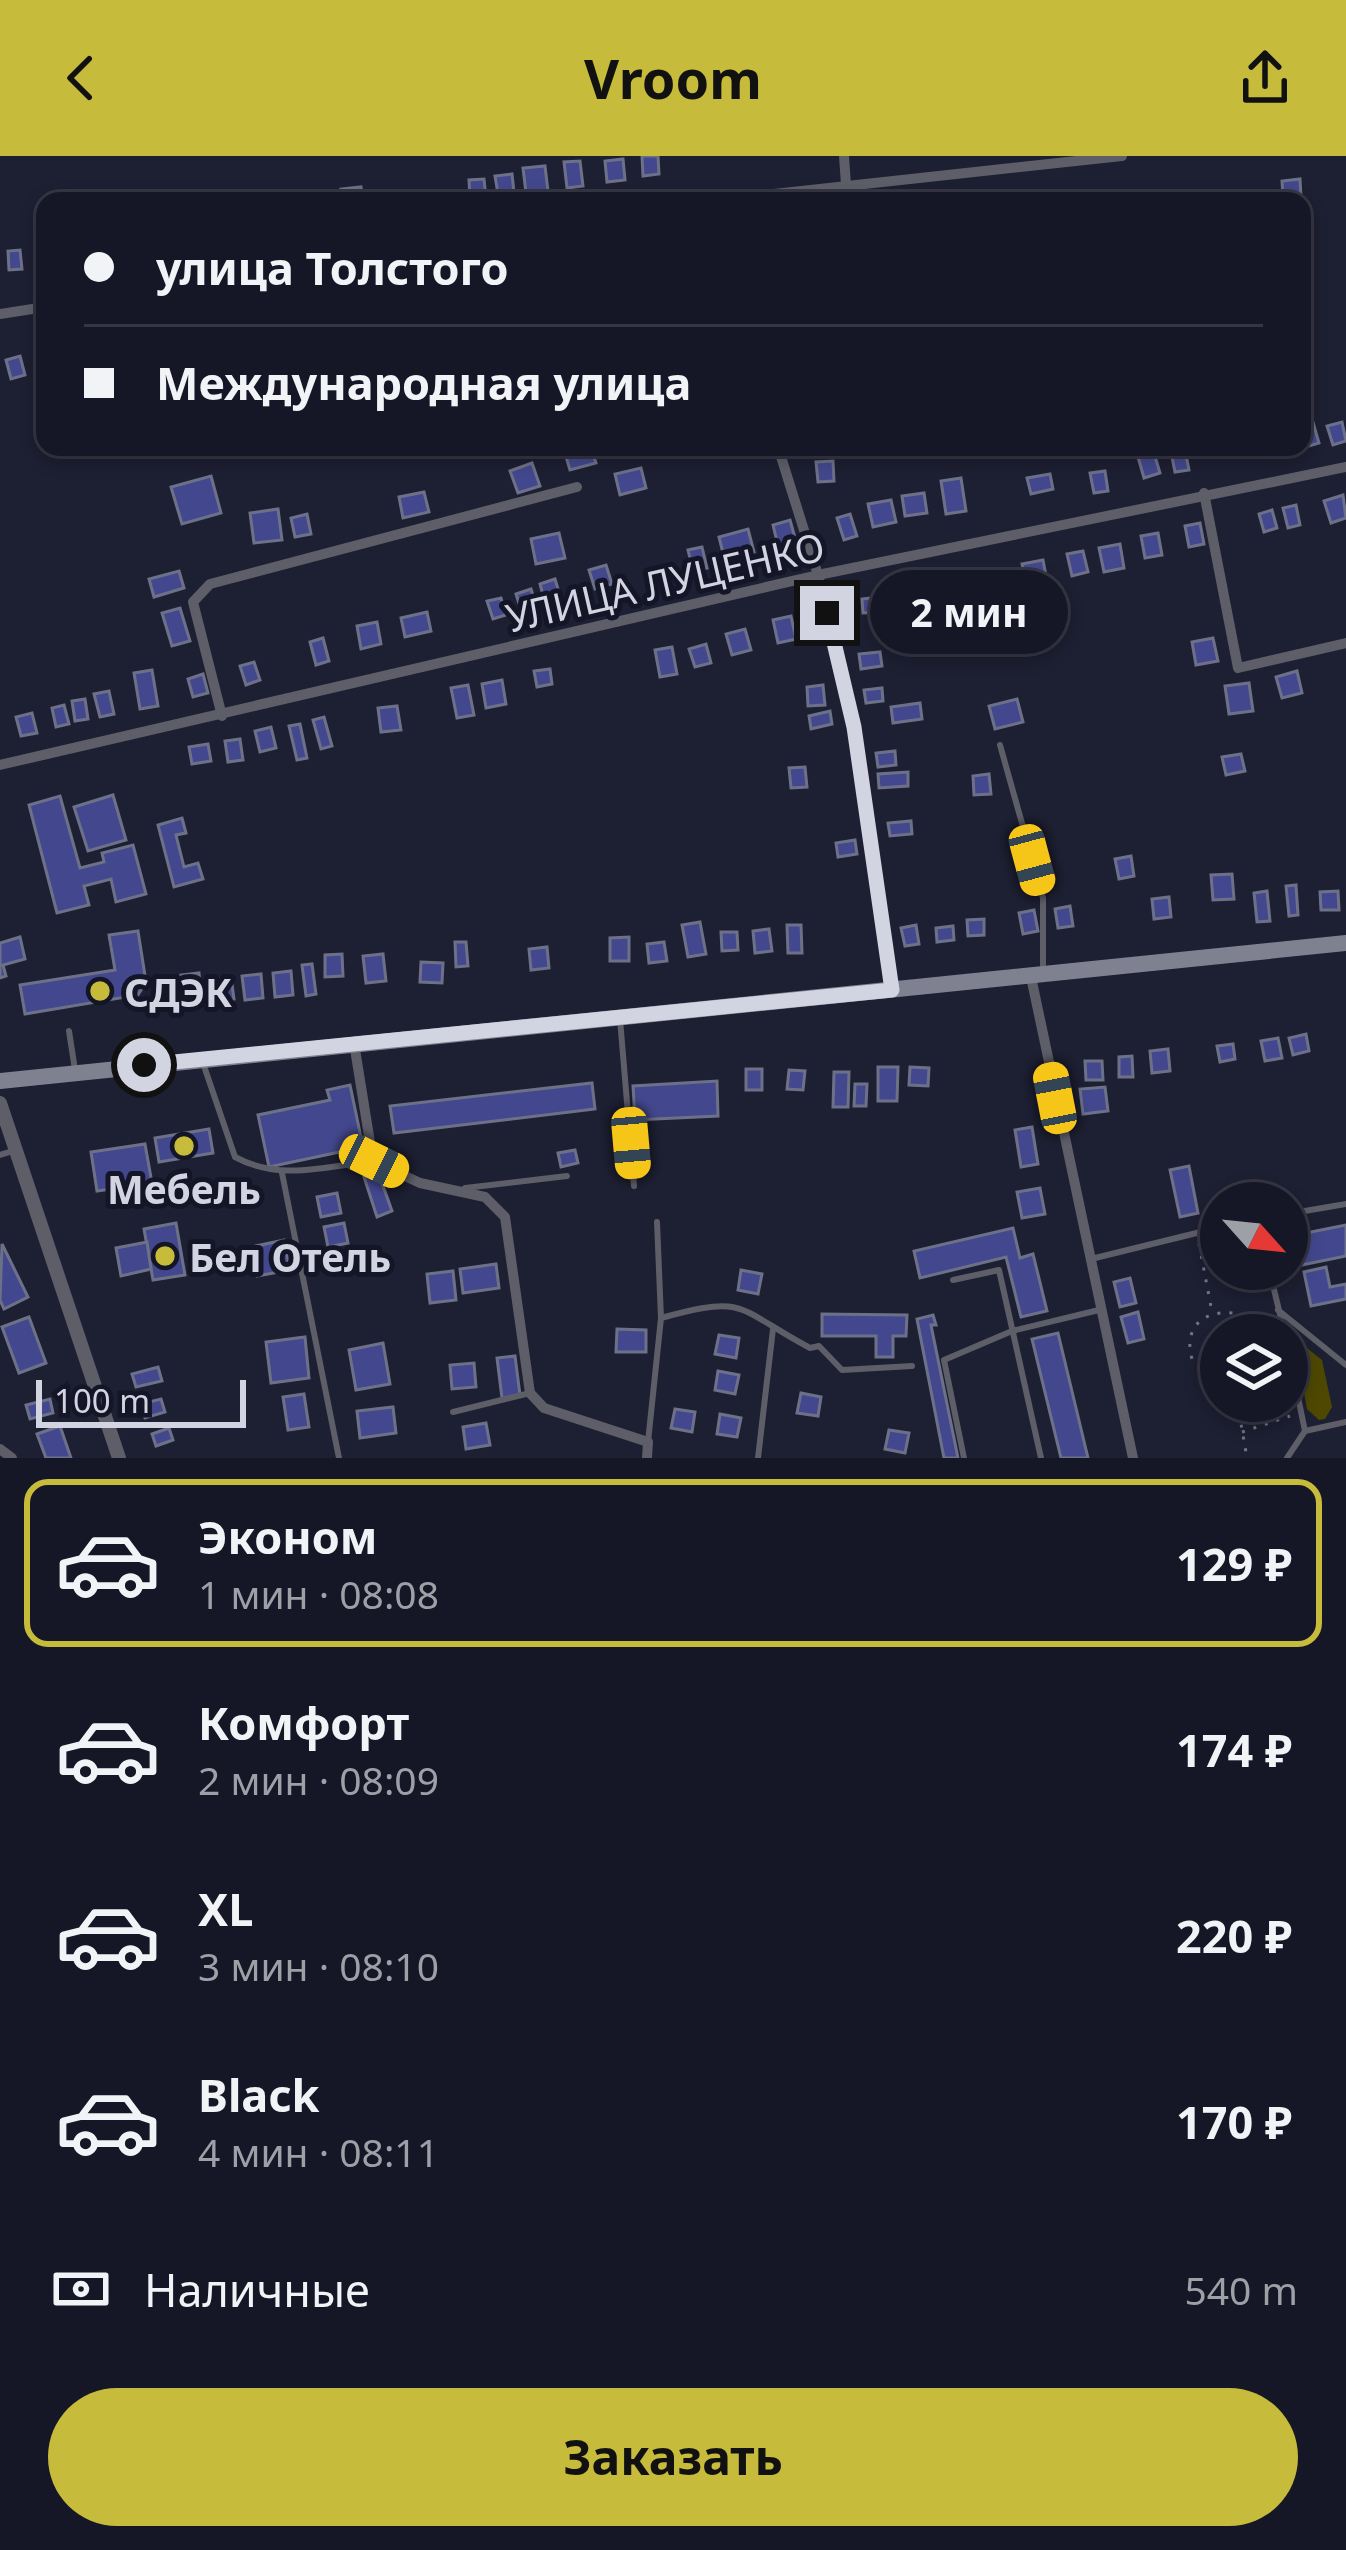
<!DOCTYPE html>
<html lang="ru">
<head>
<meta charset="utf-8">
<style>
	body { margin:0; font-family:"Noto Sans",sans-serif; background:#232432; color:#f1f3f6; height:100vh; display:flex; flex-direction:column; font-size:45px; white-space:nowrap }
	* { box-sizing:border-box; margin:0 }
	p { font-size:39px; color:#9e9fa7 }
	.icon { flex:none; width:66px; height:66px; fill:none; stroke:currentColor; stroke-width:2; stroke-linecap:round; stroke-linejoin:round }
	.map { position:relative; height:1302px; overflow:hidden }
	.drawer { display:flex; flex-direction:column; background:#161726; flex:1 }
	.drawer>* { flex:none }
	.banner { position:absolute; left:36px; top:36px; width:1275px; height:264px; border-radius:24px; box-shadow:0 6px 18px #0003,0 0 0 3px #353643; display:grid; align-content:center; height:264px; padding:0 48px; background:#161726 }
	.needle { width:78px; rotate:117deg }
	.buttons { position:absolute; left:1200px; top:1026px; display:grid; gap:24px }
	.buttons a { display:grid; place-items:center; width:108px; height:108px; border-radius:50%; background:#161726; box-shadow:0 6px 18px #0003,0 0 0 3px #353643; font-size:60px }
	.scale { position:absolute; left:36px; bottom:30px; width:210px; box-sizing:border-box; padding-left:12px; border:6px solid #d2d4e1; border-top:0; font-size:33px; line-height:42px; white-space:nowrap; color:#d2d4e1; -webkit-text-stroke:9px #141628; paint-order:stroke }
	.end { position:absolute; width:54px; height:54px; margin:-27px; border:15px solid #d2d4e1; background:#111; box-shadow:0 0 0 6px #111 }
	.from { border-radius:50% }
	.bubble { position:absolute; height:84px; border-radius:42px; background:#161726; box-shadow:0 6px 18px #0003,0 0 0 3px #353643; font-size:39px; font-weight:700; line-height:84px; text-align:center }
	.car { position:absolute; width:36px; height:72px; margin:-36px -18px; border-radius:15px; box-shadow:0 0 9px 3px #0007; background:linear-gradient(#f5c518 24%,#345 0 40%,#f5c518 0 76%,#345 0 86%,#f5c518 0) }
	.banner b { display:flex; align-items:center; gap:42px; height:114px; font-size:45px }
	.banner b+b { border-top:3px solid #353643 }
	.banner i { width:30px; height:30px; background:#f1f3f6 }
	ul { padding:21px 0 0; list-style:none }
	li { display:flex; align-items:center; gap:36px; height:168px; margin:0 24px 18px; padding:0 24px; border:6px solid transparent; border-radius:24px }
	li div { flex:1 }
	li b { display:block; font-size:45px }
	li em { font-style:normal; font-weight:700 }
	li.selected { border-color:#c7bb3c }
	li>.icon { width:108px; height:108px; stroke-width:1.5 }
	.pay { display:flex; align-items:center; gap:30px; height:132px; padding:0 48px; font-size:45px }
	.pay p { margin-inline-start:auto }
	.primary-button { display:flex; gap:24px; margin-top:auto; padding:24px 48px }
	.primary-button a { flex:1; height:138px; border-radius:72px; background:#c7bb3c; color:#111; font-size:48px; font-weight:700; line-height:138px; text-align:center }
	header { display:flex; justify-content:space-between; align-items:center; height:156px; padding:0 48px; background:#c7bb3c; color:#111; font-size:54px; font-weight:700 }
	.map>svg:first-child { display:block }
	.green { fill:#4e4802 }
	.building { fill:#43488e; stroke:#6d7188; stroke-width:3 }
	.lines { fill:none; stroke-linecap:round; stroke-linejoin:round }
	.path { stroke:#737585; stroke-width:3; stroke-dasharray:3 9; stroke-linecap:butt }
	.service { stroke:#5d5e68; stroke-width:6 }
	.minor { stroke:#5d5e68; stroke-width:10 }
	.tertiary { stroke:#5d5e68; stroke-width:14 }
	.secondary { stroke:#7f8191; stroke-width:16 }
	.route { stroke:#d2d4e1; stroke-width:15 }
	.poi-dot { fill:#c7bb3c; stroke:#141628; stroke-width:4.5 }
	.labels { text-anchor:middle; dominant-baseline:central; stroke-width:10; stroke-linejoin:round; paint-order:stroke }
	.street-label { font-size:39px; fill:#d2d4e1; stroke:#141628 }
	.poi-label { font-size:39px; font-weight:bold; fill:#d2d4e1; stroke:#141628; text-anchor:start }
</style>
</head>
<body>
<header><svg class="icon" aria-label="back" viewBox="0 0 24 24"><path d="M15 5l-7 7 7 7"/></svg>Vroom<svg class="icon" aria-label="share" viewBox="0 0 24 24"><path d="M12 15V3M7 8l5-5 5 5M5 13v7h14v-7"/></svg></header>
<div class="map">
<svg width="1346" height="1302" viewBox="0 0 1346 1302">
	<rect width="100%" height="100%" fill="#1d1f32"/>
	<!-- green -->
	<path class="green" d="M1294,1182L1322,1204L1332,1251L1325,1263L1319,1264L1307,1253Z"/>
	<!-- building -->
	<g class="building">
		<path d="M642,0H658L659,18L643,20Z"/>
		<path d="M623,3L625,24L607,26L605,5Z"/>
		<path d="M580,5L583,30L567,32L564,6Z"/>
		<path d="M545,10L548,35L526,37L523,12Z"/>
		<path d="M512,18L514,36L498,38L495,20Z"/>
		<path d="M484,23L486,42L470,43L469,24Z"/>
		<path d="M1300,23L1301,41L1283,42L1282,25Z"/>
		<path d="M361,31L363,45H342L341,33Z"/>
		<path d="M20,94L22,113L9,114L8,95Z"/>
		<path d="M20,200L25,219L11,223L6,204Z"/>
		<path d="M1310,256L1319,287L1295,294L1302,291V259Z"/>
		<path d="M1342,266L1346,285L1333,289L1327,270Z"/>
		<path d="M563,291H591L596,307L570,314Z"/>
		<path d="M1185,294L1189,314L1175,316L1171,296Z"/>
		<path d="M1154,297L1160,317L1144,322L1138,301Z"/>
		<path d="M833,305L834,325L818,326L816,306Z"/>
		<path d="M532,307L540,330L518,337L510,315Z"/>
		<path d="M641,312L646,332L620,339L615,318Z"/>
		<path d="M1105,315L1108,335L1094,337L1090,317Z"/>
		<path d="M1050,318L1053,333L1031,338L1027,322Z"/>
		<path d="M211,320L221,357L182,368L171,331Z"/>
		<path d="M961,322L966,355L946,358L941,325Z"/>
		<path d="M424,336L429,356L403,362L399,341Z"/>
		<path d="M924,337L927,357L905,360L902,340Z"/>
		<path d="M1343,339L1346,362L1331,367L1324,345Z"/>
		<path d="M891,344L896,366L873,371L868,348Z"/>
		<path d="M1296,349L1300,369L1288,372L1283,352Z"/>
		<path d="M278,353L282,384L254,387L250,357Z"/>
		<path d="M1272,354L1277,372L1264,376L1259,358Z"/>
		<path d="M307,358L311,378L295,381L291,362Z"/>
		<path d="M850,358L857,380L844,384L837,362Z"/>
		<path d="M790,364L797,389L779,394L773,369Z"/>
		<path d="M1200,367L1204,388L1189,391L1185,370Z"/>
		<path d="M748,373L754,396L725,405L719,381Z"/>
		<path d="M559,377L565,402L536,408L531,383Z"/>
		<path d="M1158,377L1162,399L1145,402L1141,380Z"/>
		<path d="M1120,388L1124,412L1104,416L1099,392Z"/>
		<path d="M702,391L707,412L693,415L688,394Z"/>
		<path d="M1083,395L1088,416L1072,420L1067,398Z"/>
		<path d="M1043,404L1047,425L1026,429L1022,408Z"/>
		<path d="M606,409L612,428L595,433L589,414Z"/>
		<path d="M996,414L1002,436L979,443L973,421Z"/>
		<path d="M179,415L184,432L154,441L149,423Z"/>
		<path d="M555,423L561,443L545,447L540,428Z"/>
		<path d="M947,424L950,440L931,443L929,427Z"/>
		<path d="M912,430L918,455L900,459L894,434Z"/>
		<path d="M531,433L537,452L522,457L516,438Z"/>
		<path d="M879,441L881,456L863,457L862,443Z"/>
		<path d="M501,442L506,459L493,463L487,445Z"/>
		<path d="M180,452L190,485L172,490L162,457Z"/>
		<path d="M427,456L431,475L405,481L401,462Z"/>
		<path d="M791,460L796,483L778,487L773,464Z"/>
		<path d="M377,466L381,488L361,493L357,470Z"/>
		<path d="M745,473L751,494L732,499L726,478Z"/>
		<path d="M323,482L329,505L316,509L310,486Z"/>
		<path d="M1213,482L1218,505L1196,509L1192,486Z"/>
		<path d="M706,488L711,507L695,511L689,493Z"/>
		<path d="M672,491L677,518L660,521L655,494Z"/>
		<path d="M880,496L882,510L861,513L859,498Z"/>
		<path d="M254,506L260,524L246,529L240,510Z"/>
		<path d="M550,513L552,528L537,531L534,515Z"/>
		<path d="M152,514L158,550L140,553L134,517Z"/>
		<path d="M1297,515L1302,537L1282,542L1276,521Z"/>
		<path d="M203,518L208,537L193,541L188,523Z"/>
		<path d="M502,524L506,548L486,552L482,528Z"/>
		<path d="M1249,527L1253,555L1229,558L1225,530Z"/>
		<path d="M468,529L474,559L457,562L451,532Z"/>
		<path d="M823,529L825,549L808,550L807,531Z"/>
		<path d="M882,532L883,545L866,547L864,534Z"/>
		<path d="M109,535L114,558L100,561L94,538Z"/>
		<path d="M85,543L88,563L75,565L72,545Z"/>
		<path d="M1017,543L1023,566L995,573L989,550Z"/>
		<path d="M920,547L922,563L893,567L891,551Z"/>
		<path d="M64,549L69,568L56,571L52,552Z"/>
		<path d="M397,550L401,574L381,576L378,552Z"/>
		<path d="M830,555L832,568L811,573L809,560Z"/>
		<path d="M32,557L37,577L21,580L16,561Z"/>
		<path d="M324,561L332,590L321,593L313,564Z"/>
		<path d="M300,568L307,602L297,604L289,570Z"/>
		<path d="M271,571L276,592L260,596L255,575Z"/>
		<path d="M240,583L243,604L228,606L225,585Z"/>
		<path d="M208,588L211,605L192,608L189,591Z"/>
		<path d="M895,595L896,609L878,611L876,597Z"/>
		<path d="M1241,598L1245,615L1226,619L1222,601Z"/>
		<path d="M805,611L807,631L791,632L789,612Z"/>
		<path d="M908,616V630L879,632L878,618Z"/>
		<path d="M989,618L991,638L974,639L973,620Z"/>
		<path d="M113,639L126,684L88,695L74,651Z"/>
		<path d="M60,640L80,712L104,706L102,697L133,689L146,738L116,746L111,723L84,730L89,749L57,757L29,649Z"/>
		<path d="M182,662L186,677L176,679L184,711L198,707L203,723L174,731L158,669Z"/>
		<path d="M911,665L912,678L890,680L888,667Z"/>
		<path d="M855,684L857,698L838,701L836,687Z"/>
		<path d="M1131,700L1134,720L1119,723L1115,703Z"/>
		<path d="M1232,718L1234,743L1213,744L1211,719Z"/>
		<path d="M1296,729L1298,759L1289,760L1286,730Z"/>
		<path d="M1267,735L1270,765L1257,766L1254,737Z"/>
		<path d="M1338,735L1339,754H1321L1320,736Z"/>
		<path d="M1169,741L1171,761L1154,763L1152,743Z"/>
		<path d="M1070,750L1073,770L1058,772L1055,753Z"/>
		<path d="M1034,754L1038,775L1023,778L1019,757Z"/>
		<path d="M984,763V779L968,780L967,764Z"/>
		<path d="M700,766L706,798L688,801L682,769Z"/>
		<path d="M787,769H801L802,797H788Z"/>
		<path d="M916,769L919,788L905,790L901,772Z"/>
		<path d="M953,770L954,784L937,786L936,772Z"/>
		<path d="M769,773L772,795L755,797L753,775Z"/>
		<path d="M138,775L146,826L138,839L25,858L20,829L115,814L109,779Z"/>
		<path d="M721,776H737L738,794L722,795Z"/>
		<path d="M20,781L25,803L3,809L6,820L0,822V787Z"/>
		<path d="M629,781V805H610V782Z"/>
		<path d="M455,786H466L468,810L456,811Z"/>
		<path d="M664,786L667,805L649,807L647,788Z"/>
		<path d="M547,791L549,812L531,814L529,793Z"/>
		<path d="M342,798L343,820L325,821V799Z"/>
		<path d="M383,798L386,825L366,827L363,800Z"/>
		<path d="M421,806L443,807L442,827L420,826Z"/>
		<path d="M312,808L316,838L306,840L302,809Z"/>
		<path d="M291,815L293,839L275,841L273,817Z"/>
		<path d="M199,817L201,838L183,839L181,819Z"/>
		<path d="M261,818L263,842L245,844L242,820Z"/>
		<path d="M231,821L234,843L217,846L213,824Z"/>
		<path d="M1306,878L1309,895L1293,899L1289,882Z"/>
		<path d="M1278,882L1282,902L1265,905L1261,885Z"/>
		<path d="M1233,888L1235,903L1220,906L1217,890Z"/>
		<path d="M1168,893L1170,915L1152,917L1150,895Z"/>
		<path d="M1132,900L1133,921H1119V901Z"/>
		<path d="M1085,905H1102L1103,924H1086Z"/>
		<path d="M878,911H898L897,945H878Z"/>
		<path d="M910,911L929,912L928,930L909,929Z"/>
		<rect x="746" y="913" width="16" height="21"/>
		<path d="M789,914L805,915L803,934L787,933Z"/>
		<path d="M834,916H849L848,951H833Z"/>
		<path d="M717,925L718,960L635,964L633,930Z"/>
		<path d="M592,927L595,953L394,977L390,950Z"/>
		<path d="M855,928H867L866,950H854Z"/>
		<path d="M350,929L363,991L269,1011L258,959L330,944L327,934Z"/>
		<path d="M1105,931L1108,955L1083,958L1080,933Z"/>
		<path d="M1032,971L1038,1008L1021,1011L1015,974Z"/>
		<path d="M209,973L213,997L159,1006L155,982Z"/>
		<path d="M145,988L152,1027L97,1035L91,996Z"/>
		<path d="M575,994L578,1007L561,1011L558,997Z"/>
		<path d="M1189,1010L1198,1057L1180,1061L1170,1014Z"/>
		<path d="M378,1016L392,1055L377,1061L364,1021Z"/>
		<path d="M1040,1032L1045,1058L1022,1062L1017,1036Z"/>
		<path d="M337,1037L341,1057L321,1061L317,1041Z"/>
		<path d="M176,1067L185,1119L153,1124L144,1073Z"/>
		<path d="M344,1067L348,1087L328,1091L324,1071Z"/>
		<path d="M1346,1069V1100L1302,1109L1296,1079Z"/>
		<path d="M1013,1072L1020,1102L1033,1098L1047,1155L1021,1161L1006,1101L920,1122L914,1095Z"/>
		<path d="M284,1084L290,1114L257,1120L251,1091Z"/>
		<path d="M147,1086L151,1113L121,1120L116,1092Z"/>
		<path d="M2,1088L28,1141L4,1153L0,1144Z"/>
		<path d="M496,1108L499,1132L463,1137L460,1113Z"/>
		<path d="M1326,1111L1330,1131L1346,1128V1143L1311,1150L1304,1116Z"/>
		<path d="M741,1114L762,1118L758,1138L738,1134Z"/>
		<path d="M453,1115L456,1144L430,1147L427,1118Z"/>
		<path d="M1130,1122L1136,1147L1120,1151L1114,1126Z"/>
		<path d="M1138,1156L1144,1183L1128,1187L1121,1161Z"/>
		<path d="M822,1158L907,1159L906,1180H893V1201H876V1180H822Z"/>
		<path d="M933,1159L936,1169H931L958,1302H944L917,1163Z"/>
		<path d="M29,1161L46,1207L19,1217L2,1171Z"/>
		<path d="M617,1173L646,1174V1196H616Z"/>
		<path d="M1058,1177L1088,1302H1061L1032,1183Z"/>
		<path d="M719,1179L739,1182L736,1202L715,1198Z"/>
		<path d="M305,1181L309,1222L271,1227L266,1186Z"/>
		<path d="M383,1187L390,1228L356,1234L349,1194Z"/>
		<path d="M515,1200L520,1239L502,1242L497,1202Z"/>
		<path d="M474,1207L476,1231L452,1233L450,1209Z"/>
		<path d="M158,1211L162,1225L136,1231L132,1218Z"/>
		<path d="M718,1215L739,1219L735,1238L715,1234Z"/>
		<path d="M801,1237L821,1241L818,1260L797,1257Z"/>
		<path d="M304,1238L309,1271L288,1274L283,1241Z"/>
		<path d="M50,1243L53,1257L30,1263L26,1249Z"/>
		<path d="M161,1243L165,1256L145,1262L141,1248Z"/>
		<path d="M393,1251L396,1277L360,1282L357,1255Z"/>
		<path d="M675,1253L695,1256L692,1276L671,1272Z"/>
		<path d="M720,1258L741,1262L737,1281L717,1278Z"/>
		<path d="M486,1267L490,1289L466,1293L463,1271Z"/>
		<path d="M60,1270L71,1302H46L37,1278Z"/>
		<path d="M169,1272L173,1284L156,1290L152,1278Z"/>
		<path d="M889,1274L909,1277L905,1297L885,1293Z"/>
	</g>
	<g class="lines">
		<!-- path -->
		<g class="path">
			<path d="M1199,1088L1212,1156"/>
			<path d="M1201,1094L1221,1104"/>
			<path d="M1239,1113L1259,1123"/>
			<path d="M1221,1223L1193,1206C1182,1174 1201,1154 1233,1157L1254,1179"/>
			<path d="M1237,1245L1247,1302"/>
			<path d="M1271,1245L1274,1266"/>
			<path d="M1242,1276L1290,1260"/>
		</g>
		<!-- service -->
		<g class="service">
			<path d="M1000,589L1043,742V814"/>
			<path d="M620,863L634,1030"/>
			<path d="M69,875L75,914"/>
			<path d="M203,907L235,1001C279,1025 325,1011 373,1005"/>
			<path d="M0,999L16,994"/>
			<path d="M282,1017L339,1302"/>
			<path d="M465,1032L567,1020"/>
			<path d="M1287,1058L1346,1048"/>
			<path d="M1091,1103L1221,1071"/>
			<path d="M1269,1113L1285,1179"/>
			<path d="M953,1124L999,1114L1041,1302"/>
			<path d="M1278,1154L1346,1209"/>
			<path d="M661,1162C748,1138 735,1152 810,1192L819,1190L842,1214L912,1210"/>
			<path d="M453,1256L530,1237"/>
			<path d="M1305,1275L1346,1266"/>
			<path d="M648,1286L661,1162L657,1066"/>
			<path d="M758,1302L773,1173"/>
			<path d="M964,1302L944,1204L1012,1175L1099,1154"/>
			<path d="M1287,1302L1305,1275L1287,1188"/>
		</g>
		<!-- minor -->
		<g class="minor">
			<path d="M844,0L846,29"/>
			<path d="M709,45L1122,0"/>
			<path d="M0,158L45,151"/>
			<path d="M778,291L818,419L854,571L892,834"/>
			<path d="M1204,337L1238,512L1346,487"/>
			<path d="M222,560L193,446L210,428L577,331"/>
			<path d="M0,609L818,419L1346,311"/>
			<path d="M1031,821L1133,1302"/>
			<path d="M354,887L373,1005L420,1027L485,1041L505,1061L530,1237L544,1252L648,1286L647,1302"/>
			<path d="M0,1293L12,1302"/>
		</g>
		<!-- tertiary -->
		<path class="tertiary" d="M0,947L119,1302"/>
		<!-- secondary -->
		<path class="secondary" d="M0,925L1346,787"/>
	</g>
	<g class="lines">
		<!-- route -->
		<path class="route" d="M144,909L892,834L854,571L827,457"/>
	</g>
	<!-- markers -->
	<g class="poi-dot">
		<circle cx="100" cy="835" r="12"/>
		<circle cx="184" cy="990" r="12"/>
		<circle cx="165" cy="1100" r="12"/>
	</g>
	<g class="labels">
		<!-- street labels -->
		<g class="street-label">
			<text transform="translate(665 425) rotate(-13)">УЛИЦА ЛУЦЕНКО</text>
		</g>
		<!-- poi labels -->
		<g class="poi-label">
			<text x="124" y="835">СДЭК</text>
			<text x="184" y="1032" text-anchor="middle">Мебель</text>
			<text x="189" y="1100">Бел Отель</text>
		</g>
	</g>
</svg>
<div class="buttons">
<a><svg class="needle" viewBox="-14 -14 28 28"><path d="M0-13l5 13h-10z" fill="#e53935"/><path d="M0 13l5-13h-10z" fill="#9e9fa7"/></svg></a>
<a><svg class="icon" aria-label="layers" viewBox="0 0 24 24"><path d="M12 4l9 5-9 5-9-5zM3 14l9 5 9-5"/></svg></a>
</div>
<div class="scale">100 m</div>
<i class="end from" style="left:144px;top:909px"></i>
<i class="end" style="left:827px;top:457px"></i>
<div class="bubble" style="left:870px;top:414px;width:198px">2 мин</div>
<i class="car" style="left:1032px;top:704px;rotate:165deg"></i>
<i class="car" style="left:1055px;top:942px;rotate:349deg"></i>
<i class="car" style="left:631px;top:987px;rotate:175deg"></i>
<i class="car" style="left:374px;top:1005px;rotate:116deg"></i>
<div class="banner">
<b><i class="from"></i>улица Толстого</b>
<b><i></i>Международная улица</b>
</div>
</div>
<section class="drawer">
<ul>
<li class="selected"><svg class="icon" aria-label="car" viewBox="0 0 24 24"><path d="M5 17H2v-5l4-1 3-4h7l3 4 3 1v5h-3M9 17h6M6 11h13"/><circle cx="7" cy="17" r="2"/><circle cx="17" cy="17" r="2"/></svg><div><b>Эконом</b><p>1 мин · 08:08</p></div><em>129 ₽</em></li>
<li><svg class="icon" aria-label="car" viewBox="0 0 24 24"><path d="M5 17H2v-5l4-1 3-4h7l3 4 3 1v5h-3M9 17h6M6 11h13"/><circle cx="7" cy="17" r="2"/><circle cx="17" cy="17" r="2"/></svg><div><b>Комфорт</b><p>2 мин · 08:09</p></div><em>174 ₽</em></li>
<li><svg class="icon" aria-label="car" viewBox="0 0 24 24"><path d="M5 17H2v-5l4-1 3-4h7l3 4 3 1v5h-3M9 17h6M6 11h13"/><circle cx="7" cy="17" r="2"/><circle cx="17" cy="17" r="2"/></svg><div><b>XL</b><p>3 мин · 08:10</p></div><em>220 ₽</em></li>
<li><svg class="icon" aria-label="car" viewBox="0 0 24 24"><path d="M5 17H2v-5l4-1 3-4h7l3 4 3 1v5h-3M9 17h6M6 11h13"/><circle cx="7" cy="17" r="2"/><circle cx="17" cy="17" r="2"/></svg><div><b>Black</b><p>4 мин · 08:11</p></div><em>170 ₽</em></li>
</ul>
<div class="pay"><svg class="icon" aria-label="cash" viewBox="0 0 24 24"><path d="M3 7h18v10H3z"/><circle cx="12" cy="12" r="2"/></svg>Наличные<p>540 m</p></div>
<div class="primary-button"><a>Заказать</a></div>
</section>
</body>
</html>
